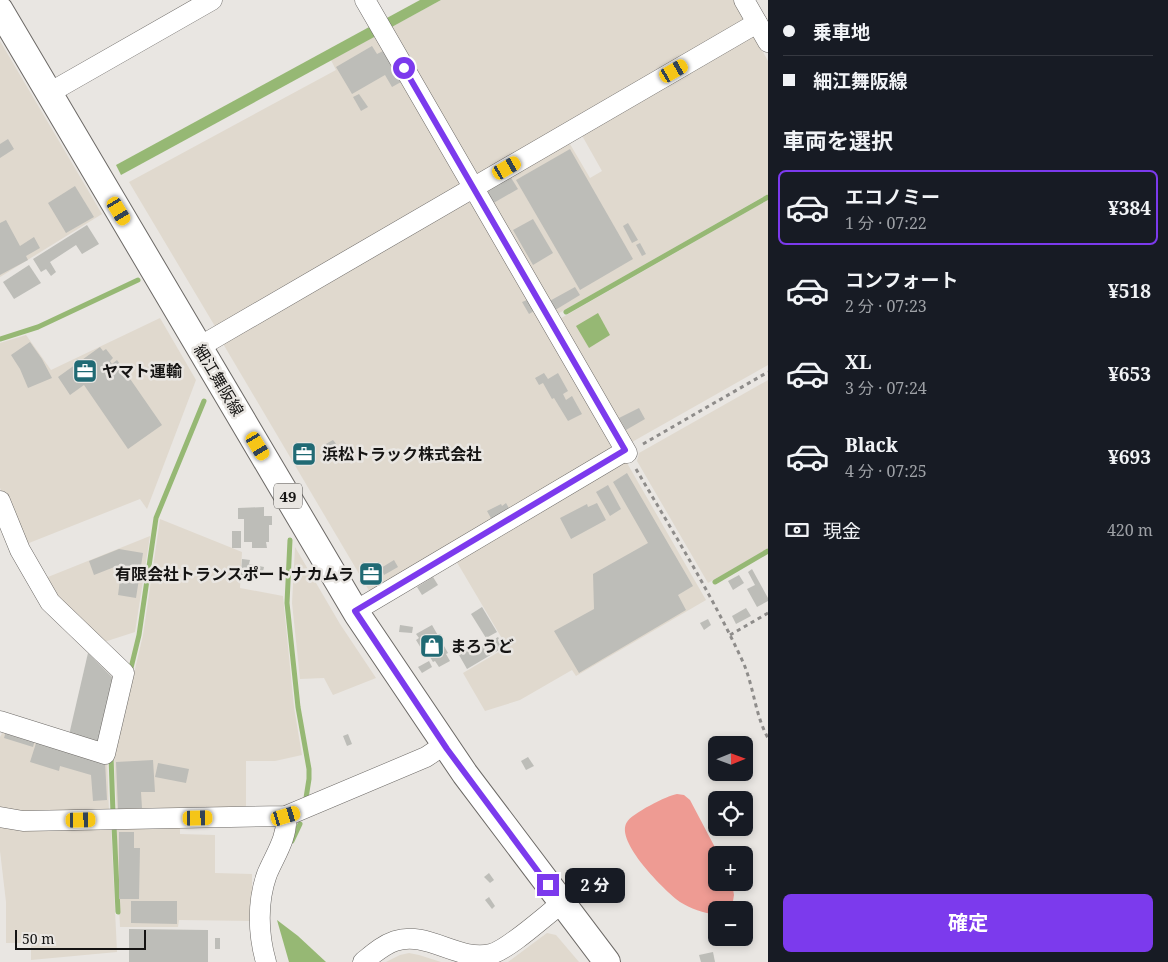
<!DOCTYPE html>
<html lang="ja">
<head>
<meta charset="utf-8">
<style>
	body { margin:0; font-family:"Noto Serif","Noto Sans JP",serif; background:#20242c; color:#f1f3f6; height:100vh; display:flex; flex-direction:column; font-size:19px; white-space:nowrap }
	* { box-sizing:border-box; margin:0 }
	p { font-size:16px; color:#9ea1a6 }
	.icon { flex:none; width:28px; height:28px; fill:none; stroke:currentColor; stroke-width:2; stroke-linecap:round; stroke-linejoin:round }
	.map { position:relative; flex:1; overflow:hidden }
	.sheet { display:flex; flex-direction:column; background:#171b24; width:400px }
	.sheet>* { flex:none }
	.hud { display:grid; align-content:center; height:110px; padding:0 15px; background:#171b24 }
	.needle { width:32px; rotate:89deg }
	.buttons { position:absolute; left:708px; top:736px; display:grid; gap:10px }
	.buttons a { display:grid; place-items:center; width:45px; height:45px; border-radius:8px; background:#171b24; box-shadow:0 2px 8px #0003; font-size:25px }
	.scale { position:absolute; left:15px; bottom:12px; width:131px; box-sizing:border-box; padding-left:5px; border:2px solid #151413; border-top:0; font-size:14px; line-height:18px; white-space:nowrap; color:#151413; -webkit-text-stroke:4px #e9e6e2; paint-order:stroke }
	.end { position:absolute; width:22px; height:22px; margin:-11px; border:6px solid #7c3aed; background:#fff; box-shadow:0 0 0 2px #fff }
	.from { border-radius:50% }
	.bubble { position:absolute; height:35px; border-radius:8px; background:#171b24; box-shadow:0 2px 8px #0003; font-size:16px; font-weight:700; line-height:35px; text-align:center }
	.car { position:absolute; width:15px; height:30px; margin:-15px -8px; border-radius:6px; box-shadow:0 0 4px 1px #0007; background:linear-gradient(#f5c518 24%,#345 0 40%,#f5c518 0 76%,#345 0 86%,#f5c518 0) }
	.hud b { display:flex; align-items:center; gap:18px; height:48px; font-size:19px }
	.hud b+b { border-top:1px solid #363941 }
	.hud i { width:12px; height:12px; background:#f1f3f6 }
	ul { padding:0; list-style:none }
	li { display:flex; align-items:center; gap:15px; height:75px; margin:0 10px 8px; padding:0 5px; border:2px solid transparent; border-radius:8px }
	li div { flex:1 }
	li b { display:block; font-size:19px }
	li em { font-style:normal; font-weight:700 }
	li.selected { border-color:#7c3aed }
	li>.icon { width:45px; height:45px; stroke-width:1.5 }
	h2 { padding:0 15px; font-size:22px; line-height:60px }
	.pay { display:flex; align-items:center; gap:12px; height:55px; padding:0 15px; font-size:19px }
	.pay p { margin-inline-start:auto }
	.cta { display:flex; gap:10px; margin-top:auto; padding:10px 15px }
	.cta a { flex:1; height:58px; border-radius:8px; background:#7c3aed; color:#fff; font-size:20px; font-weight:700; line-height:58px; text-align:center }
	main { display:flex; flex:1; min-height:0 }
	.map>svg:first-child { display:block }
	.built { fill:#e0d9ce }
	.forest { fill:#ee9b93 }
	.water { fill:#96b874 }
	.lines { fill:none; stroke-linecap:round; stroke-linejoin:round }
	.stream { stroke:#96b874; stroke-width:5 }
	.building { fill:#bdbdb8 }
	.minor-casing { stroke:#6c6966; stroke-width:21 }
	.major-casing { stroke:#6c6966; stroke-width:28 }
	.path { stroke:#8e8c8a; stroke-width:3; stroke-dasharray:4 4; stroke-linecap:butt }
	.minor { stroke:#fff; stroke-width:20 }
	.major { stroke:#fff; stroke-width:26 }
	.route { stroke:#7c3aed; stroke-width:6 }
	.labels { text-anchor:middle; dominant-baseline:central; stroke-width:5; stroke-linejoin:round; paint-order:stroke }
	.shield { fill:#e9e6e2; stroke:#555351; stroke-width:1 }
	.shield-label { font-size:15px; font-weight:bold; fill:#151413 }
	.poi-label { font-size:16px; font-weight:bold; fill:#151413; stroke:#e9e6e2; text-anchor:start }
	.street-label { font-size:16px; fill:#151413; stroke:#e9e6e2 }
</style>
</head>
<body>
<main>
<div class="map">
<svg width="768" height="962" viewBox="0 0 768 962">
	<rect width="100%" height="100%" fill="#e9e6e2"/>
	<!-- built -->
	<g class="built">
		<path d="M441,0H733L746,23L479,178L388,29Z"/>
		<path d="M379,34L465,183L216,328L129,182L336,70L331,60Z"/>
		<path d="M754,36L768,61V194L554,316L481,190L567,139L590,178L602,171L580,132Z"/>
		<path d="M0,41L102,214L0,277Z"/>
		<path d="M473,197L615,443L613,450L371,594L222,342Z"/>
		<path d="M768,200V365L632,442L625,440L556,321Z"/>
		<path d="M160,318L196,380L147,509L140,499L24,545L0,488V343L26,335L51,370Z"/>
		<path d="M768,380V549L708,583L637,461L639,453Z"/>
		<path d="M620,462L627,463L706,600L576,676L572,670L520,700L485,711L463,673L507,647L455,559Z"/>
		<path d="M160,519L242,552L240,588L283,596L294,707L302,755L275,761H246V811L117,813L114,758L143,635Z"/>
		<path d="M150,536L135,632L101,643L54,598L43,579Z"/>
		<path d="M295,547L340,624L376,678L333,695L324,678L300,679L292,603Z"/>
		<path d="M5,728L107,760L109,813L23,815L0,810V737Z"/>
		<path d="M0,824L111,826L117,952L31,960V943H6V902L0,851Z"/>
		<path d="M180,825V834L215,835V873L252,874V921L179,920L178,927H120L115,826Z"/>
		<path d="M547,933L556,935L579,962H508Z"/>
		<path d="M409,953L419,955L441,962H386L400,955Z"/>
	</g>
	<!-- forest -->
	<path class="forest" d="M677,794L684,795L690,800L719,855H716V882L732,883L734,895L732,907L728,910H716V914C704,914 690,908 680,902C665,891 614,841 627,822C631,814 668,795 677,794Z"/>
	<!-- water -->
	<g class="water">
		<path d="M420,0H441L390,28L385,19Z"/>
		<path d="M371,26L376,36L121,175L116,165Z"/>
		<path d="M598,313L610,335L589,348L576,326Z"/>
		<path d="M277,920L298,936L326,962H289Z"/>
	</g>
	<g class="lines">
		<!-- stream -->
		<g class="stream">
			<path d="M566,312L768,197"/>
			<path d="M0,339L38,327L138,280"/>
			<path d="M290,540L287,603L298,707L309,769V779L306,798"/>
			<path d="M715,582L768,551"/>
			<path d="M130,672L139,635L156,518L204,401"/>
			<path d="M111,756L113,813"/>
			<path d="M114,826L118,912"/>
			<path d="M292,841L300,824"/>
		</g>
	</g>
	<!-- building -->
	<g class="building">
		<path d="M372,46L377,54L383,51L401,82L392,87L385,75L352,94L336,67Z"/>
		<path d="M359,94L368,107L361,111L353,97Z"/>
		<path d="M8,139L14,149L0,158V144Z"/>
		<path d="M570,149L633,259L580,290L516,180Z"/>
		<path d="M510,176L518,189L490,205L482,193Z"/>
		<path d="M75,186L94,217L66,233L48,203Z"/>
		<path d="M533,219L553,253L533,265L513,230Z"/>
		<path d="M6,220L20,246L34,237L40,248L26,256L28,260L0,275V223Z"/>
		<path d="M628,223L638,240L632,243L623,226Z"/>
		<path d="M87,225L99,244L82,254L76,245L50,262L56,272L51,276L46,269L41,272L33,259Z"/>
		<path d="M640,243L646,254L642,256L636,245Z"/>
		<path d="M29,265L41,283L14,299L3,282Z"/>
		<path d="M575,287L580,295L552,312L546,303Z"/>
		<path d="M527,300L534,311L529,314L522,302Z"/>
		<path d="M30,342L42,359L52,378L28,388L20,369L11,355Z"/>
		<path d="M100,347L103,351L106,349L113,358L110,361L112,364L117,360L162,425L128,449L84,385L70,395L58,377Z"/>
		<path d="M544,373L548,379L558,373L568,391L563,394L566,400L572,396L582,414L568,421L554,398L552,399L543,383L539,385L535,378Z"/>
		<path d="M639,408L645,419L626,430L619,418Z"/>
		<path d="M333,440L337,445L327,450L324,445Z"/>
		<path d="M308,443L315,455L300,464L293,452Z"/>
		<path d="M627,473L693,586L678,595L686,610L579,673L554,631L594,609L593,574L648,543L613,482Z"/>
		<path d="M608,485L621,509L610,516L596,492Z"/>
		<path d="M506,503L510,510L492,520L487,511L501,504L502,506Z"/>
		<path d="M597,503L606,520L571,539L560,518L587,504L588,507Z"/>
		<path d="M264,507V516H272V525H269V542H266L267,548H252V542H244V519H238V508Z"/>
		<rect x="232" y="531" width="9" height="17"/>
		<path d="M119,549L143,553L136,598L118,595L122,564L94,575L89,561Z"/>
		<path d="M242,559L250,560L249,564L264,567L262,576L248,574L247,575H241Z"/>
		<path d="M394,560L398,567L384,575L381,568Z"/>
		<path d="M376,562L383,575L367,585L360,572Z"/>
		<path d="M752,569L768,598V601L757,607L747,589L755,585L748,572Z"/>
		<path d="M739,575L744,583L733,590L728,581Z"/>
		<path d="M433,577L438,585L422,595L417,587Z"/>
		<path d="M482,607L497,632L486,638L471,614Z"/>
		<path d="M746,608L751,616L736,624L732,616Z"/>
		<path d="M708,619L711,625L704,630L700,623Z"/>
		<path d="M400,625L413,627L412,633L399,632Z"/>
		<path d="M432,625L448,653L446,654L450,661L439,667L435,661L433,662L430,657L427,658L416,640L419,638L416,634Z"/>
		<path d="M498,637L504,647L467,669L459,655L472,647L474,651Z"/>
		<path d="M461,643L464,648L454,654L451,649Z"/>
		<path d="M88,653L113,678L98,741L69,735Z"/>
		<path d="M429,661L432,667L422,673L418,667Z"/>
		<path d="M6,731L35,740L33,747L4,738Z"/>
		<path d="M348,734L352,744L347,746L343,736Z"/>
		<path d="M37,740L105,761L107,800L93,801L91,775L60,766L59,771L30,762Z"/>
		<path d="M528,757L534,766L526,770L521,761Z"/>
		<path d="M153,760L155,792H141L142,808L118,809L116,762Z"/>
		<path d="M158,763L189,769L186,783L155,777Z"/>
		<path d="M119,832H134V848H140L139,899H119Z"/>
		<path d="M489,873L494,880L490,883L484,877Z"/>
		<path d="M489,897L495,906L492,909L485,900Z"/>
		<path d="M131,901H177V924L131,923Z"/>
		<path d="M129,929L208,930V962H129Z"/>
		<rect x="215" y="938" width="5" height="11"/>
		<path d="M713,952L715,962H701L699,955Z"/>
	</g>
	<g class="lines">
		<defs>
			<g id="minor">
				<path d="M365,0L627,453"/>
				<path d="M744,0L768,42"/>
				<path d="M49,93L212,0"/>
				<path d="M199,347L757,23"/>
				<path d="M0,501L20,550L50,602L124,673L105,754L0,721"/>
				<path d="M355,611L625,451"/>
				<path d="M0,817L23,821L286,816L426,757L444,745"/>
				<path d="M266,962C258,934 257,902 267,874C275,855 288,837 286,816"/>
				<path d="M363,962C373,954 383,945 395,941C427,930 458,962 491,954C508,950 546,915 562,903"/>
			</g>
			<path id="major" d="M0,10L357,614L465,774L607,962"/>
		</defs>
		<!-- minor casing -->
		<use href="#minor" class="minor-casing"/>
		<!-- major casing -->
		<use href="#major" class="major-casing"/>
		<!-- path -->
		<g class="path">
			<path d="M643,444L768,372"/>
			<path d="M636,469C673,532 712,595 743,662C754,687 755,715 768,738"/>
			<path d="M730,635L768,613"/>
		</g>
		<!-- minor -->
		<use href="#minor" class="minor"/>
		<!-- major -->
		<use href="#major" class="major"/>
	</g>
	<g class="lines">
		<!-- route -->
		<path class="route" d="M404,68L625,450L355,611L447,749L548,885"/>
	</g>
	<!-- icons -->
	<defs>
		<symbol id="office-square" viewBox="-11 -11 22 22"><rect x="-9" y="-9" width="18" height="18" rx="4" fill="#206a74" stroke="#e9e6e2"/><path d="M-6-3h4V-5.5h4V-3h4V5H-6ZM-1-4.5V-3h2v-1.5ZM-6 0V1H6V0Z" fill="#fff"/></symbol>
		<symbol id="shop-square" viewBox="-11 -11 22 22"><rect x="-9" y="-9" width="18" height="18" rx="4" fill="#206a74" stroke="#e9e6e2"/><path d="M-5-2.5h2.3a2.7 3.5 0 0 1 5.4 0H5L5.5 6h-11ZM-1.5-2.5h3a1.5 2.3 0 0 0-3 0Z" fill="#fff"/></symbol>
	</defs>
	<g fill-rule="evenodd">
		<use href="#office-square" x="71" y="357" width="28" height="28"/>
		<use href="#office-square" x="290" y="440" width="28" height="28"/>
		<use href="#office-square" x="357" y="560" width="28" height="28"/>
		<use href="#shop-square" x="418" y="632" width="28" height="28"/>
	</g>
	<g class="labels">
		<!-- shield labels -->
		<rect class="shield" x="274" y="483.5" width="28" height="25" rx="4"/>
		<g class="shield-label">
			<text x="288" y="496">49</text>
		</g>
		<!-- poi labels -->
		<g class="poi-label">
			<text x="102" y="371">ヤマト運輸</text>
			<text x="322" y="454">浜松トラック株式会社</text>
			<text x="354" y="574" text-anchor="end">有限会社トランスポートナカムラ</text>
			<text x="450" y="646">まろうど</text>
		</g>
		<!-- street labels -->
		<g class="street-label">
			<text transform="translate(219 380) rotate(59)">細江舞阪線</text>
		</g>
	</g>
</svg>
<div class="buttons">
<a><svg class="needle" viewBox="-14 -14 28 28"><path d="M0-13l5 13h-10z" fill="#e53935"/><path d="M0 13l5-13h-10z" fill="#9ea1a6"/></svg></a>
<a><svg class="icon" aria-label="locate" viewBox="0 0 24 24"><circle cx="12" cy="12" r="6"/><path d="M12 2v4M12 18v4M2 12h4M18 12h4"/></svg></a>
<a>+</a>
<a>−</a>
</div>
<div class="scale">50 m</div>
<i class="end from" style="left:404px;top:68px"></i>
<i class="end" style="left:548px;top:885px"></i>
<div class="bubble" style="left:565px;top:868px;width:60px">2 分</div>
<i class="car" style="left:674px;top:71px;rotate:60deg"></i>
<i class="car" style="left:507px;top:168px;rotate:60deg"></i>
<i class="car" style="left:119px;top:211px;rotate:149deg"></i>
<i class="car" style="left:258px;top:446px;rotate:149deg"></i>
<i class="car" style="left:286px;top:816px;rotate:73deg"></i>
<i class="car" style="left:198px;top:818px;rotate:89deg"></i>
<i class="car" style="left:81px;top:820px;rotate:89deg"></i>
</div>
<section class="sheet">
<div class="hud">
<b><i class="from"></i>乗車地</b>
<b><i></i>細江舞阪線</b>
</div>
<h2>車両を選択</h2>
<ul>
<li class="selected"><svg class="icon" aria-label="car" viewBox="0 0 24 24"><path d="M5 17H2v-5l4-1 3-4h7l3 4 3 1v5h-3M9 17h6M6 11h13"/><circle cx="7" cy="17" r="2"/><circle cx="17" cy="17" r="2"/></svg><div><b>エコノミー</b><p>1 分 · 07:22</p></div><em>¥384</em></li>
<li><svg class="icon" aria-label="car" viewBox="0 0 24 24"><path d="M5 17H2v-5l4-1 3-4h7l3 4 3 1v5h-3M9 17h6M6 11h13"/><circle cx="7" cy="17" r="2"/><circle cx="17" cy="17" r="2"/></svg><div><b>コンフォート</b><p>2 分 · 07:23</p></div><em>¥518</em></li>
<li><svg class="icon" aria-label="car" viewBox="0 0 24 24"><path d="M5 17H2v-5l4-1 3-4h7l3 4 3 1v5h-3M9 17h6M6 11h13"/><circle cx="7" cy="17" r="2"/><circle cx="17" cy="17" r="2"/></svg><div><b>XL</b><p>3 分 · 07:24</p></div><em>¥653</em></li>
<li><svg class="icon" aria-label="car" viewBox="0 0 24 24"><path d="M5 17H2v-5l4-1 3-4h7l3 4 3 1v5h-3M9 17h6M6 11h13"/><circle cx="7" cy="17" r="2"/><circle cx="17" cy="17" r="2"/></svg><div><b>Black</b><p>4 分 · 07:25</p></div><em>¥693</em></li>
</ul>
<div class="pay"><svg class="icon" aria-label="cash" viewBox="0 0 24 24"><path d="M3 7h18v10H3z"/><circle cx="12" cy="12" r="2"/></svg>現金<p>420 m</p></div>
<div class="cta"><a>確定</a></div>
</section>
</main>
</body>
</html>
